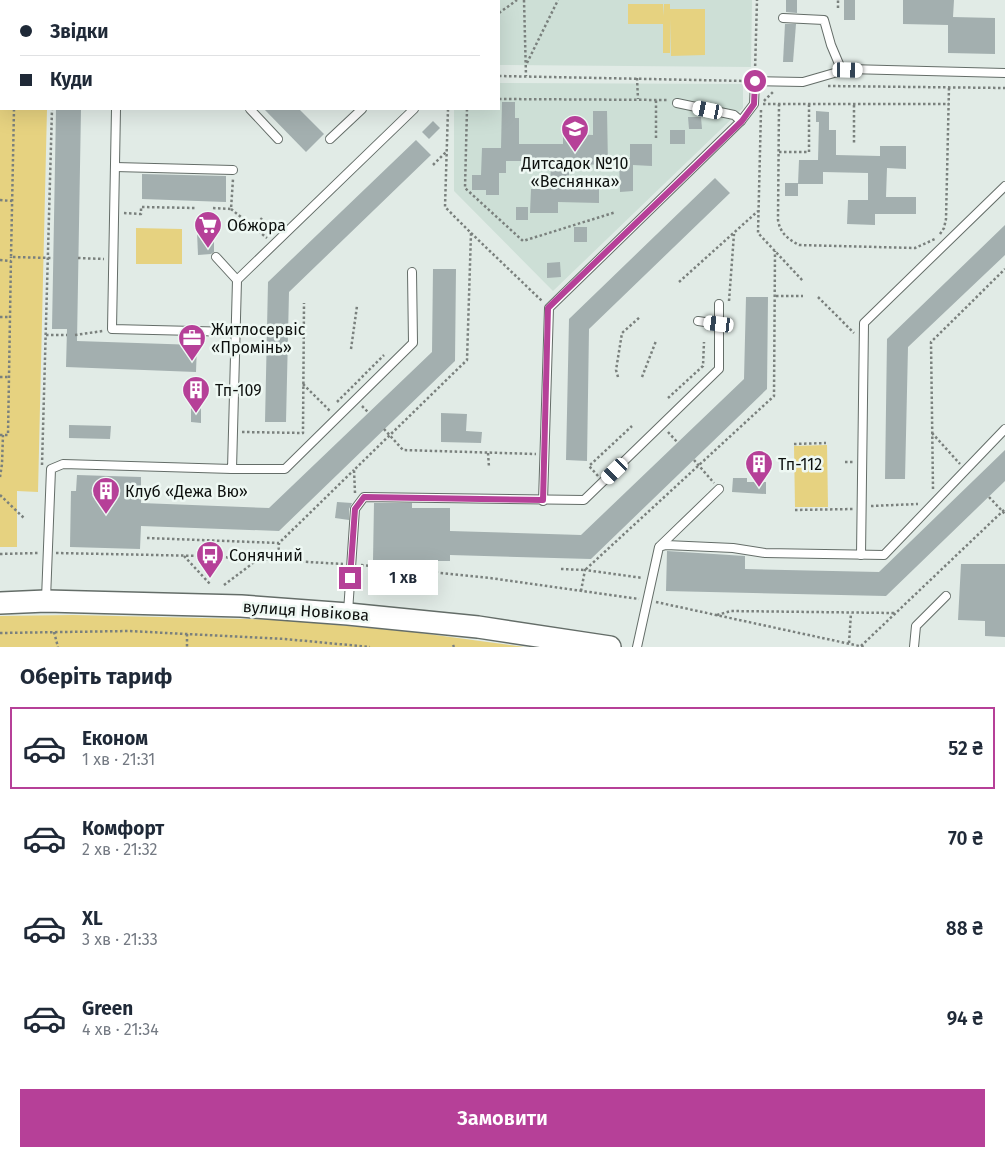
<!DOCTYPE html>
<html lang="uk">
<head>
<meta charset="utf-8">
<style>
	body { margin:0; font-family:"Fira Sans",sans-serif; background:#f6f6f7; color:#1f2937; height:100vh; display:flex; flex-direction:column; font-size:19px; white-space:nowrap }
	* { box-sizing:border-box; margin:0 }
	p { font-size:16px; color:#747a83 }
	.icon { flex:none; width:28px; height:28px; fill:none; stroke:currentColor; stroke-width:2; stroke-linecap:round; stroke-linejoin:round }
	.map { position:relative; height:647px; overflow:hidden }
	.panel { display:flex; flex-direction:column; background:#fff; flex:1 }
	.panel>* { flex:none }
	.top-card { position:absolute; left:0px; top:0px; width:500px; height:110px; box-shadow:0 5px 20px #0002; display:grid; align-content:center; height:110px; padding:0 20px; background:#fff }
	.end { position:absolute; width:22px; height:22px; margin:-11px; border:6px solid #b64098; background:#fff; box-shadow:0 0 0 2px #fff }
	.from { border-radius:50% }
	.bubble { position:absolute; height:35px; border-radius:0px; background:#fff; box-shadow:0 5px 20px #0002; font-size:16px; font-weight:600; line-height:35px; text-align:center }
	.car { position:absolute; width:15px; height:30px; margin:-15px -8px; border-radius:6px; box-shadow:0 0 4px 1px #0007; background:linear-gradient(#fff 24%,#345 0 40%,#fff 0 76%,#345 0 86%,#fff 0) }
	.top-card b { display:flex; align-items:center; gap:18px; height:48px; font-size:19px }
	.top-card b+b { border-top:1px solid #e0e1e3 }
	.top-card i { width:12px; height:12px; background:#1f2937 }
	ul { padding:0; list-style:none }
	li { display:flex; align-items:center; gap:15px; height:82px; margin:0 10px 8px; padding:0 10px; border:2px solid transparent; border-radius:0px }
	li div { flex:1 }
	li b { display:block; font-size:19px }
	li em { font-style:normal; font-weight:600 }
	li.current { border-color:#b64098 }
	li>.icon { width:45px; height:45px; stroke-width:1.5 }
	h2 { padding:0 20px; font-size:22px; line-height:60px }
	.cta { display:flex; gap:10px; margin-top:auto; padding:10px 20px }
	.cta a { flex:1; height:58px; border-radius:0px; background:#b64098; color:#fff; font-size:20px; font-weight:600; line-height:58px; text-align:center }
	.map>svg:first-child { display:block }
	.built { fill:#cddfd6 }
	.green { fill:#e6d280 }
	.building { fill:#a3afaf }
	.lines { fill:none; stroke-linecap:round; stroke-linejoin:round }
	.service-casing { stroke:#646d68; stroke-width:10 }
	.secondary-casing { stroke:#646d68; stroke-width:24 }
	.path { stroke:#7a807d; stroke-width:2.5; stroke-dasharray:2.5 2.5; stroke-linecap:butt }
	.service { stroke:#fff; stroke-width:8 }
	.secondary { stroke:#fff; stroke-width:21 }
	.route { stroke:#b64098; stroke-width:6 }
	.labels { text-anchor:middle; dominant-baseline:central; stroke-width:5; stroke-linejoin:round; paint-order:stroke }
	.poi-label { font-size:16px; fill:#0d100e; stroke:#eef8f3; text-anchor:start }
	.street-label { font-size:16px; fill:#0d100e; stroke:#eef8f3 }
</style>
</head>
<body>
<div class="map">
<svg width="1005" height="647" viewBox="0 0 1005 647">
	<rect width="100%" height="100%" fill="#e1ebe6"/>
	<!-- built -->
	<g class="built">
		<path d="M390,0H752L751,67L499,65V1Z"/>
		<path d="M499,83L743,84V108L553,291L454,191V109H499Z"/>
	</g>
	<!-- green -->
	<g class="green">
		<path d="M0,0H50L1,1V109H47L38,492L17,491V547H0Z"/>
		<path d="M628,4H663V16L664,4H670V9H705V55L671,56L670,19V53H663V24H628Z"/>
		<path d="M136,228L182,229V264H136Z"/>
		<path d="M827,445L828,507H795L794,446Z"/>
		<path d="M73,615L284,620L413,632L525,647H0V616Z"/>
	</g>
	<!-- building -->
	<g class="building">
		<path d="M786,0H797V13L786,12Z"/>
		<rect x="844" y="0" width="11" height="20"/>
		<path d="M903,0H954L953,17L995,18V54L948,53V25L903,24Z"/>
		<path d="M785,24H796L793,62H783Z"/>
		<path d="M502,102H515V118H519V144H563V134L593,135V111H607L608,165L569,164V185L599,186V203L558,202V213H530L531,189H550L551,161H506V173H499V195H486V190H472V175H481L482,148H501Z"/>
		<path d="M56,109H81L77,341L197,345L196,372L66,367L67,329H52Z"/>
		<path d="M264,109H299L324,134L306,152Z"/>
		<path d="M816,111L829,112V130H836V155L880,156V146H906V169L887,168L886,197H916V214H875V225L847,224L848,200H868V173L823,172V184H798L799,160H818L819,122H816Z"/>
		<path d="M688,117H701L702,129H689Z"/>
		<path d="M433,121L440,128L429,139L422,132Z"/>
		<rect x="670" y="130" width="15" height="14"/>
		<path d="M416,140L431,155L289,292L286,422H265L268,282Z"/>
		<path d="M630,144H652V166L633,165V191L620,192L619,158H630Z"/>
		<path d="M142,174L226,176V202L142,199Z"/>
		<path d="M715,178L730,193L589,329L587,461L566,460L569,319Z"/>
		<rect x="785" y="183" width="13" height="13"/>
		<rect x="516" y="207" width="12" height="13"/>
		<path d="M1005,225V255L908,347L905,479H885L887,339Z"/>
		<rect x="574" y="227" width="13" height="15"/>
		<path d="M197,232H214V252L211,254L198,255Z"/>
		<path d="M560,262L561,277L547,278V263Z"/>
		<path d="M433,269H456L455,361L279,531L141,526L140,549L70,547L71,491H76L77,475L141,477V503L269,508L432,352Z"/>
		<path d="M746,297H768L767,389L591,559L450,555V561H373L374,503H412V508H450V531L581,535L744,379Z"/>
		<path d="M191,405L201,406V423L191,422Z"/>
		<path d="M441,413L467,414L466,431L482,432L481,443L441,442Z"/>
		<path d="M69,425L111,426L110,439L69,438Z"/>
		<path d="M1005,450V481L886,596L666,591L667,551L745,556V569L879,572Z"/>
		<path d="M733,478H747V482H766V494L732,492Z"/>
		<path d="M337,502L352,503L349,509V520L335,518Z"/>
		<path d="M961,564H1005V637L985,636V621L958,620Z"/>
	</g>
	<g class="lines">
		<defs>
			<g id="service">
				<path d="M297,0L298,1"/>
				<path d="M118,1V0"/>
				<path d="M783,18L824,20L831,45L842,71"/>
				<path d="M677,103L734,115L741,121"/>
				<path d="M116,109L112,329L236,332"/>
				<path d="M250,109L278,139"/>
				<path d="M330,139L362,109"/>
				<path d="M115,167L233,170"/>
				<path d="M216,257L237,280"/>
				<path d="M698,321L719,324"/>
				<path d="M232,469H285L413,343L412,272"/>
				<path d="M543,501L549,308L741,121L754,104L755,81L803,82L848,69L1005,73"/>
				<path d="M660,546L719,489"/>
				<path d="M861,555L864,323L1005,186"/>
				<path d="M46,599L51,469L63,464L232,469L237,280L414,109"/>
				<path d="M348,612L355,509L364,497L584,500L719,369V304"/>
				<path d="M637,647L659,547L666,545L733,548L765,553L884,555L1005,429"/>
				<path d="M914,647L916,626L946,596"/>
			</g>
			<path id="secondary" d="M0,603L46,601L241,606L348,614L478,627L610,647"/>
		</defs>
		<!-- service casing -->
		<use href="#service" class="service-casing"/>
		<!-- secondary casing -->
		<use href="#secondary" class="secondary-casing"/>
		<!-- path -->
		<g class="path">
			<path d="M377,0L378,1"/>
			<path d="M524,0L526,76"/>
			<path d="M15,1V0"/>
			<path d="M55,1V0"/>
			<path d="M244,1V0"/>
			<path d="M838,8V0"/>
			<path d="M499,13L517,0"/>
			<path d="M527,63L558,0"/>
			<path d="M755,71L757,0"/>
			<path d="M499,76L747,81"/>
			<path d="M0,77H1"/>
			<path d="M637,78L638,99"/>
			<path d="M828,86L1005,88"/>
			<path d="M499,99L669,100"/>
			<path d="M764,101L774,91"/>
			<path d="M763,104H949"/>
			<path d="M779,104L778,220C780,233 788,239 799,245L915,248L935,239"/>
			<path d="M854,105V144"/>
			<path d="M14,109L11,257L53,258"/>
			<path d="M467,109L465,188L523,241L616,212"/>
			<path d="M761,110L758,233L803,281"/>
			<path d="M656,138V100"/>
			<path d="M779,152H809V104"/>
			<path d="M433,165L446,152"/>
			<path d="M0,200L12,201"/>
			<path d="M213,208L231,209L233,179"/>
			<path d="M231,209L267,238"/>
			<path d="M124,213L141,214V207L196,208"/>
			<path d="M254,227L262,218"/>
			<path d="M471,233L542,301"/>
			<path d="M940,234L944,228L946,219L949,87"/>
			<path d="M78,258L104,259"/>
			<path d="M0,260L11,261"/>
			<path d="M679,282L758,211"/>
			<path d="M776,296H803"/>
			<path d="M818,297L854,333"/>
			<path d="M729,301L734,234"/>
			<path d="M0,317H10"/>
			<path d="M46,335H67"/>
			<path d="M75,335L103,331"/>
			<path d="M351,349L357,306"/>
			<path d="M0,377H9"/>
			<path d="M618,377L616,370L622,333L640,317"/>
			<path d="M642,377L656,341"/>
			<path d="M303,384L331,412"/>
			<path d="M668,398L703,366L704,342"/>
			<path d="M337,402L384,355"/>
			<path d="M362,406L368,412"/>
			<path d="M384,429L403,450L536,454"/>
			<path d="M242,432L303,433L304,303"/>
			<path d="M668,432L678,443"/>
			<path d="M932,433L960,464"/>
			<path d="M0,435H8L11,257"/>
			<path d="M794,444L826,443"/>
			<path d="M488,453L489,467"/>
			<path d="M694,460L714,483"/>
			<path d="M845,462H853"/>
			<path d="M42,465L52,109"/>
			<path d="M598,476L589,466L632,426"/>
			<path d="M0,477L2,464L3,435"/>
			<path d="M933,489L931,342L1005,269"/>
			<path d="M355,493L354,470L467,360L471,233L445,207L448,109"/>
			<path d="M0,495L25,519"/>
			<path d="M989,497L1005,514"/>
			<path d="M871,506L918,504"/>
			<path d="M795,510L853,509"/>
			<path d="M147,538L279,543L354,470"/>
			<path d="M56,553L204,556L343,564"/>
			<path d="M0,554L38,553"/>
			<path d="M184,556L210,584"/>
			<path d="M278,560L279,543"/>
			<path d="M361,565L490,578L639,599"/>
			<path d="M561,569L585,570L774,396L775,251"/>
			<path d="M224,585L257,560"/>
			<path d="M416,589L418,571"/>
			<path d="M581,591L585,570L643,578"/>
			<path d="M656,602L864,647"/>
			<path d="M717,615L731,611L894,613"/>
			<path d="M54,632L58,647"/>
			<path d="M0,633L128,631L285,639L370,647"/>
			<path d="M187,634V647"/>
			<path d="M849,643L851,613"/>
			<path d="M453,645L454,647"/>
			<path d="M861,646L1005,509"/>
		</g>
		<!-- service -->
		<use href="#service" class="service"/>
		<!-- secondary -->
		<use href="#secondary" class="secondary"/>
	</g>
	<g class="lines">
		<!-- route -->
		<path class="route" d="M350,578L355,509L364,497L543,500L548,308L742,121L754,104L755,81"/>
	</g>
	<!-- icons -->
	<defs>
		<symbol id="school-pin" viewBox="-11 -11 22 30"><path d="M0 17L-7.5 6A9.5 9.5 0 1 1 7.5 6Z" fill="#b64098" stroke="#eef8f3"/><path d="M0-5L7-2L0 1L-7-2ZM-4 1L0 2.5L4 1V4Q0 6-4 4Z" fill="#fff"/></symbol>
		<symbol id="supermarket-pin" viewBox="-11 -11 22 30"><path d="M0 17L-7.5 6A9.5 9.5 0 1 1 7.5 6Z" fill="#b64098" stroke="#eef8f3"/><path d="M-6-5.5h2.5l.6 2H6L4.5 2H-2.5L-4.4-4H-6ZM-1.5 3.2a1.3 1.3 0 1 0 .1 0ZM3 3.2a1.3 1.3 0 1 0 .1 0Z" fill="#fff"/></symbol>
		<symbol id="office-pin" viewBox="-11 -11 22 30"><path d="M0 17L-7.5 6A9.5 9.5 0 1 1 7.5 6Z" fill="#b64098" stroke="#eef8f3"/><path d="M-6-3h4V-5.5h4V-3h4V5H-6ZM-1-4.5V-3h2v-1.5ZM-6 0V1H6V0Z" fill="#fff"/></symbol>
		<symbol id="building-pin" viewBox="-11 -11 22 30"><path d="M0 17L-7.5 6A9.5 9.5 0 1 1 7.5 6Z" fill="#b64098" stroke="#eef8f3"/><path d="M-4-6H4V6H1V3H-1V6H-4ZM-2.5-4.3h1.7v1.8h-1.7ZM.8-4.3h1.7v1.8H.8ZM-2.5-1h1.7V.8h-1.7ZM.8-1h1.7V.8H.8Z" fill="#fff"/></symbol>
		<symbol id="bus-pin" viewBox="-11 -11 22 30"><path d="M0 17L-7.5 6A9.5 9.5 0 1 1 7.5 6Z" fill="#b64098" stroke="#eef8f3"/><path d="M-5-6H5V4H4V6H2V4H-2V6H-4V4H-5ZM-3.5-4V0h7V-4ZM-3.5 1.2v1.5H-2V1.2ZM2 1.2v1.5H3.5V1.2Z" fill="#fff"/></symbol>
	</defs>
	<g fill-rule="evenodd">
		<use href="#school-pin" x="559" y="113" width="32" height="43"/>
		<use href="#supermarket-pin" x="192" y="209" width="32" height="43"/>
		<use href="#office-pin" x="176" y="322" width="32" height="43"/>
		<use href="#building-pin" x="180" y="374" width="32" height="43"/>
		<use href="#building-pin" x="743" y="448" width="32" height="43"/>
		<use href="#building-pin" x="90" y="475" width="32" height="43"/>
		<use href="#bus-pin" x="194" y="539" width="32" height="43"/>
	</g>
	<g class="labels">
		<!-- poi labels -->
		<g class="poi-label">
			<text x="575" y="163" text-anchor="middle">Дитсадок №10<tspan x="575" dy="18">«Веснянка»</tspan></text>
			<text x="227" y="225">Обжора</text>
			<text x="211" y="329">Житлосервіс<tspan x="211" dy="18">«Промінь»</tspan></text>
			<text x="215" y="390">Тп-109</text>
			<text x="778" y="464">Тп-112</text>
			<text x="125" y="491">Клуб «Дежа Вю»</text>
			<text x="229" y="555">Сонячний</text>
		</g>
		<!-- street labels -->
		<g class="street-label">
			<text transform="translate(306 611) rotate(4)">вулиця Новікова</text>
		</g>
	</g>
</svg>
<i class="end from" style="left:755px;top:81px"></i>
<i class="end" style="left:350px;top:578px"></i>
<div class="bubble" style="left:368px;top:560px;width:70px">1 хв</div>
<i class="car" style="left:848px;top:70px;rotate:91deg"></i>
<i class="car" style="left:708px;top:110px;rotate:282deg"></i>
<i class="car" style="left:719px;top:324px;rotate:277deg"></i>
<i class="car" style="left:615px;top:471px;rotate:226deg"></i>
<div class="top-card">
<b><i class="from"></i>Звідки</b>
<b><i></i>Куди</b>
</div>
</div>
<section class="panel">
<h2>Оберіть тариф</h2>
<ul>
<li class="current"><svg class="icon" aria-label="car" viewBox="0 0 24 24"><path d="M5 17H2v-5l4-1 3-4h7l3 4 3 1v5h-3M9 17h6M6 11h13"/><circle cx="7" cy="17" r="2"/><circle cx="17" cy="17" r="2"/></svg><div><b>Економ</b><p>1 хв · 21:31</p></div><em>52 ₴</em></li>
<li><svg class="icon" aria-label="car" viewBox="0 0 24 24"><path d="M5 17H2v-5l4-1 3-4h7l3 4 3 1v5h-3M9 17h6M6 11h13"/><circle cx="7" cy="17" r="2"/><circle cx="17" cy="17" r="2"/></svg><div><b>Комфорт</b><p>2 хв · 21:32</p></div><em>70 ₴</em></li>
<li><svg class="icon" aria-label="car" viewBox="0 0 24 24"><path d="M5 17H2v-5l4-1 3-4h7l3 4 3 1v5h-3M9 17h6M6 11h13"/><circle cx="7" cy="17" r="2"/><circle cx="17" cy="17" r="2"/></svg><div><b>XL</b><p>3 хв · 21:33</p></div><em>88 ₴</em></li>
<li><svg class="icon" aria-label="car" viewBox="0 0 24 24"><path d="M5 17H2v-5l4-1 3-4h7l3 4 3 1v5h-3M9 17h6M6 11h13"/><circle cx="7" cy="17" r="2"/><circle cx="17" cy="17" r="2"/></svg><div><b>Green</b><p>4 хв · 21:34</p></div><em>94 ₴</em></li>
</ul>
<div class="cta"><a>Замовити</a></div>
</section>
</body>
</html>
